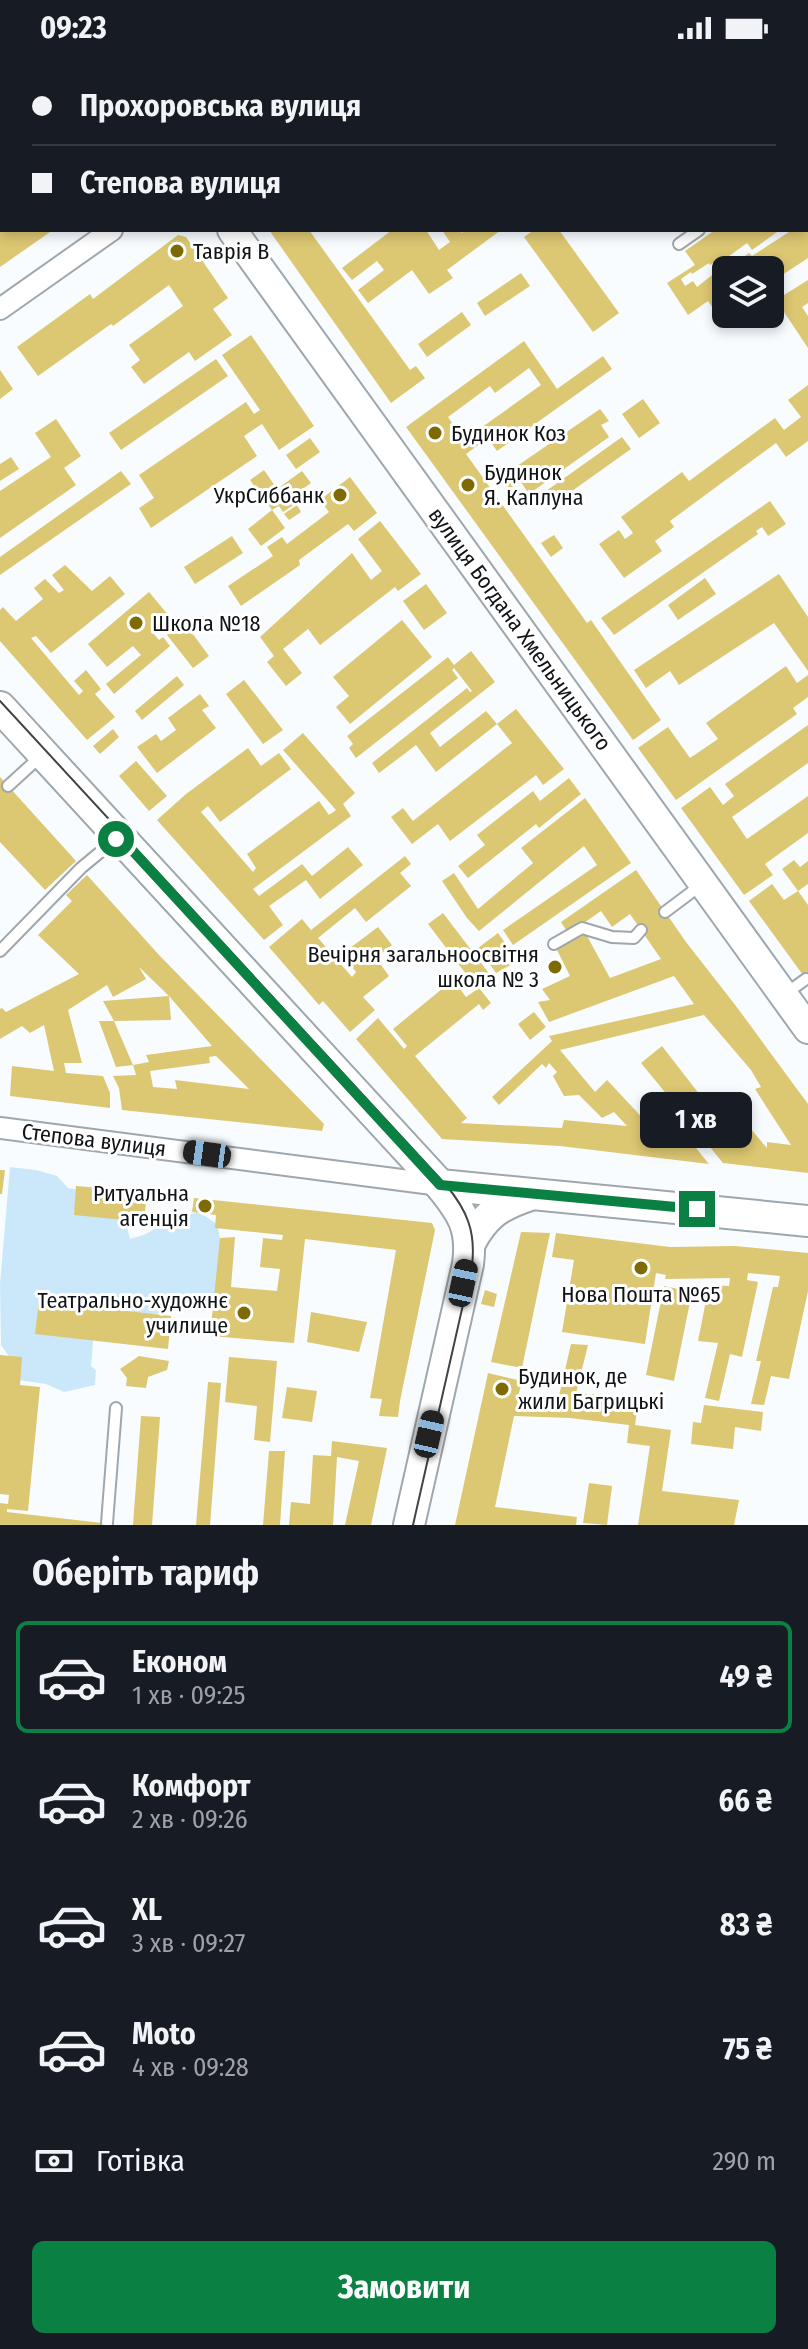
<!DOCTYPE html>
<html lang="uk">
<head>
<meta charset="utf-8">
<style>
	body { margin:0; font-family:"Fira Sans Condensed",sans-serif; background:#242831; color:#f1f3f6; height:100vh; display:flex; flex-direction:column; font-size:30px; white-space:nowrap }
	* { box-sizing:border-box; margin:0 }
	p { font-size:26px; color:#9ea1a6 }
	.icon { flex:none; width:44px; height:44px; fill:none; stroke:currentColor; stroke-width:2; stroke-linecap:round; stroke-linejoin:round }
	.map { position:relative; height:1469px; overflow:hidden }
	.drawer { display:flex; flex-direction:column; background:#171b24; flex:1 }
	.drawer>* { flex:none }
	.top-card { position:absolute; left:0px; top:0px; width:808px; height:176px; box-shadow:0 4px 12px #0003; display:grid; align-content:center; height:176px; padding:0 32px; background:#171b24 }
	.controls { position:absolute; left:712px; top:200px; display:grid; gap:16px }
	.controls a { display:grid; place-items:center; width:72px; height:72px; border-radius:12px; background:#171b24; box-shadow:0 4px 12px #0003; font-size:40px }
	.end { position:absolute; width:36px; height:36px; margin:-18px; border:10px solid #0b8043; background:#fff; box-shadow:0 0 0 4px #fff }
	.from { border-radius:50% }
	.bubble { position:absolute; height:56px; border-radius:12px; background:#171b24; box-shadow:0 4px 12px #0003; font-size:26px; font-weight:700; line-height:56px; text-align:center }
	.car { position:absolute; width:24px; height:48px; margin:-24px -12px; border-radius:10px; box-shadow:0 0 6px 2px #0007; background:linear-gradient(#222 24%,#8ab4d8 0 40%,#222 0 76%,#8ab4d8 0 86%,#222 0) }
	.top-card b { display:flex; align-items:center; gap:28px; height:76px; font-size:30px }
	.top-card b+b { border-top:2px solid #363941 }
	.top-card i { width:20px; height:20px; background:#f1f3f6 }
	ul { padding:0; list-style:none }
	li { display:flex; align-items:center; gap:24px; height:112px; margin:0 16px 12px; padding:0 16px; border:4px solid transparent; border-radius:12px }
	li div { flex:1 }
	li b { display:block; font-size:30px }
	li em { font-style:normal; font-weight:700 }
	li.current { border-color:#0b8043 }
	li>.icon { width:72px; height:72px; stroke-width:1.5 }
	h2 { padding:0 32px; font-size:36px; line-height:96px }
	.pay { display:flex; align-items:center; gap:20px; height:88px; padding:0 32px; font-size:30px }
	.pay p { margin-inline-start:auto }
	.action { display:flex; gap:16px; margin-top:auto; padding:16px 32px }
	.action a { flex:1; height:92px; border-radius:12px; background:#0b8043; color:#fff; font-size:32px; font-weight:700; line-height:92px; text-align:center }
	.status { display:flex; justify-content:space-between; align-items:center; height:56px; padding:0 40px; background:#171b24; direction:ltr }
	.status svg { height:22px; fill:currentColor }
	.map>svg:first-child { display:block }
	.green { fill:#cbe8fa }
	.building { fill:#dcc772; fill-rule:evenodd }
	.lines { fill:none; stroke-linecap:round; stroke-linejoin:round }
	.lane-casing { stroke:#9da7ad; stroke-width:14 }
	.street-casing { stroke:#9da7ad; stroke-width:24 }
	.secondary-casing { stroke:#9da7ad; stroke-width:32 }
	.primary-casing { stroke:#9da7ad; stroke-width:34 }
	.lane { stroke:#fff; stroke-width:10 }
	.street { stroke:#fff; stroke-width:20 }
	.secondary { stroke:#fff; stroke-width:28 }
	.primary { stroke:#fff; stroke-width:30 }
	.tram { stroke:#414447; stroke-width:2 }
	.route { stroke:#0b8043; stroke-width:10 }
	.poi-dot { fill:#7e6a01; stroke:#fff; stroke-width:3 }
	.labels { text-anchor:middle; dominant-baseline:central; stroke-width:6; stroke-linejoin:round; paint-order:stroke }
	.poi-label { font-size:22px; fill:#111417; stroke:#fff; text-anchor:start }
	.street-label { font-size:22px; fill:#111417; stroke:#fff }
</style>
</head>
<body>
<div class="status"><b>09:23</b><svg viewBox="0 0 49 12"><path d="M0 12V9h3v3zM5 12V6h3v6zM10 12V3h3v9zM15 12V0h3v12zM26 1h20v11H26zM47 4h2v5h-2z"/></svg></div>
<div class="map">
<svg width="808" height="1469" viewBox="0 0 808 1469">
	<rect width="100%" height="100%" fill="#f8fcff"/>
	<!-- green -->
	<path class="green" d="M10,1111L36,1114L57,1120L68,1132L139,1144L126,1167L130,1183C145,1179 155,1176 163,1162L172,1159L182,1160L199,1156L217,1168L220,1182L223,1229L219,1241L209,1250L192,1255L174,1251L157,1258L94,1274L91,1310L96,1314L95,1329L64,1336L46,1328L18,1324L11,1303L1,1289L0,1228Z"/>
	<!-- building -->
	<g class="building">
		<path d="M0,174H53L0,211Z"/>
		<path d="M269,174H309L410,314L416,310L425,322L391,347Z"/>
		<path d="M392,174L420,176L426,174L439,194L450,186L442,174H460L462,177L466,174H501L447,214L453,222L429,238L412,214L368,247L358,234L384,214L377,205L352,224L342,212Z"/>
		<path d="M534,174H559L619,257L593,276L524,181Z"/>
		<path d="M715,174H780L752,194L747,187L721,206L719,203L710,209L709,207L692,218L691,216L681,223L685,230L693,225L697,231L721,212L724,215L749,197L752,200L792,174H808V202L770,227V214H726V256L719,261L708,245L688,259L667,227L695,209L685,195Z"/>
		<path d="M178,179L186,181L228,242L213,253L232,279L195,305L189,296L144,328L131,311L140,304L129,289L183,250L169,229L113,270L111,268L38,320L17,291L90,238L93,243Z"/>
		<path d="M521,217L530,230L485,260L477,247Z"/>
		<path d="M808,224V247L802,251L808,260V292L776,244Z"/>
		<path d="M462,256L471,269L427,301L418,288Z"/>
		<path d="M251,279L314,370L279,394L262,368L244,380L257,400L151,472L139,452L154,442L139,419L246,346L254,358L260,354L222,299Z"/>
		<path d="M524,285L557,333L603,300L612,313L497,395L488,382L466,398L587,567L591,564L661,664L633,684L406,371ZM529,312L541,329L464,384L448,361L490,330L495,337Z"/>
		<path d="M216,303L228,320L121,394L109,377Z"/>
		<path d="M0,314L13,333L0,343Z"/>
		<path d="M808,329V385L786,401L776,387L670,465L674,471L655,485L662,495L624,522L599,488L619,474L625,483L633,477L621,461L682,416L689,425L775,362L784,374L801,361L788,344Z"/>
		<path d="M643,343L660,367L639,382L622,358Z"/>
		<path d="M600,353L609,365L601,369L609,381L529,438L521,426L509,433L501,421Z"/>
		<path d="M56,363L81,400L64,412L76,429L0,482V435L51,401L35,377Z"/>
		<path d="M622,381L631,393L548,452L539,440Z"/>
		<path d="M310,382L320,396L296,413L286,399Z"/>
		<path d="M11,401L19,413L0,425V408Z"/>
		<path d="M264,414L277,433L302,415L311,427L291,441L295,448L283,456L279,450L272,454L285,472L261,490L248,473L272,454L250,424Z"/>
		<path d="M121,415L131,428L0,519V501Z"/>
		<path d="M350,421L377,457L354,475L348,468L299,504L300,509L241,550L228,530L273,500L267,491L282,481L287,488L329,456L320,444Z"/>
		<path d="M770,445L786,468L768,480L762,471L756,475L758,478L614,579L601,562Z"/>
		<path d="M297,449L301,456L289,464L284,458Z"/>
		<path d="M380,465L421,518L398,535L395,531L320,589L308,573L283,593L302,617L286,630L267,606L274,600L260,581L352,497L371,524L382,515L358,483Z"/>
		<path d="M554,479L563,492L551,501L541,487Z"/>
		<path d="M232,480L243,497L195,528L184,511Z"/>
		<path d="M65,509L92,535L110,520L125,538L51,597L36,580L31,582L79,639L83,635L74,625L86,614L101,633L95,638L115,661L87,684L0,585V554L3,551L16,565L43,543L34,532L45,523L59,537L64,534L52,519Z"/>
		<path d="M779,518L808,561V615L774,567L679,629L670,615L646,632L634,614Z"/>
		<path d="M705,522L716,538L678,564L668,549Z"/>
		<path d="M426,528L447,557L424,574L403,545Z"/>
		<path d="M149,536L169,560L151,575L159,584L163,581L170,590L114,638L106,628L141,599L133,590L107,611L88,588Z"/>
		<path d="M402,564L432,601L350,668L336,651L349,640L333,621Z"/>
		<path d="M184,566L209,600L193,612L167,579Z"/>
		<path d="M471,595L495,626L430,677L440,691L486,655L497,668L436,716L416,689L379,717L372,707L467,632L470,636L472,635L454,612L452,614L458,622L356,702L349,692L353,688L347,680L448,601L454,609Z"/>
		<path d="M786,610L797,627L808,619V641L793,652L797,658L676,744L638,692L668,671L690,702L718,683L706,667Z"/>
		<path d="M177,620L184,629L142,664L135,655Z"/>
		<path d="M244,624L283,674L263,688L226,638Z"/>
		<path d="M200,638L209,650L202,654L216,672L157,717L137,691L156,678L161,685L176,674L168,662Z"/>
		<path d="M516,653L564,713L543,729L536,719L450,785L438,768L412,788L391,761L403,752L413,765L512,687L497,668Z"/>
		<path d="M808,669V707L732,761L747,783L808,740V777L765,808L773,819L744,839L681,752L710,731L723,749L734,740L725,728Z"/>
		<path d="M113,673L119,681L100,698L93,690Z"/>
		<path d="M303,677L355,737L343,748L351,760L253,833L259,840L302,808L312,820L348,791L363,809L320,843L306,824L269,850L283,869L264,884L157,764L186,738L248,692L261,710L279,697L291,713L220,766L208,750L201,756L253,816L256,812L247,798L319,745L329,759L336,754L283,694Z"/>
		<path d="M136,705L167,740L149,755L119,720Z"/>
		<path d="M0,721L76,805L45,834L0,786Z"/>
		<path d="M569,722L581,738L539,772L536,768L468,822L458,810L485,789L477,779L533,735L540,745Z"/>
		<path d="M585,742L631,807L513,889L503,874L597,809L584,790L479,875L467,862L442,825L454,817L478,853L533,807L521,792Z"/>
		<path d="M405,800L411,808L400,817L411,830L366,866L355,852L318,882L352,921L356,916L342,898L378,871L392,889L376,902L389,920L363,941L375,954L350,976L323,945L319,949L269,891L302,863L311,874Z"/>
		<path d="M794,804L800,811L808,805V828L798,835L782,813Z"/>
		<path d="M636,814L686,886L736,950L808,1048V1117L723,1107L641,1007L662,990L724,1070L738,1058L767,1092V1086L791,1089L755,1033L761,1031L751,1014L704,959L560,994L595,1036L607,1024L665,1086L696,1092L709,1108L560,1090L442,1083L356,983L378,962L404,993L407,990L393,973L453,924L466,941L479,932L491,947L483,954L479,948L415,1000L467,1062L461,1067L562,1072L564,1064L627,1070L614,1056L602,1062L579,1039L564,1040L553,1020L557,1016L549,1007L546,1012L542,1008L499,1049L492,1041L552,985L549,980L694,948L674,920L549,966L538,946L550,944L542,933L570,920L553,886L568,877L561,866ZM601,855L612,871L630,858L661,903L610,922L581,869Z"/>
		<path d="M87,819L159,899L324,1068L322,1075L122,1054L119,1032L113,1020L136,1019L133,1009L116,1011L99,965H114L103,945L169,940L139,911L146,923L113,941L107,929L68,954L82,1007H64L66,1017L103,1020L110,1037V1052L10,1040L12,1010L54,1015L44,969L30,977L22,970L0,983V953L2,952L6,956L79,918L38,879L72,845L66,839ZM169,940L212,990L146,999L149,1006L133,1009L114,965L171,964ZM216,1000L249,1033L175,1024L177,1033L153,1031L150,1015L210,1007L209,1001Z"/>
		<path d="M772,828L784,844L798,835L808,849V926L749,845Z"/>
		<path d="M443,857L491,920L476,931L428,868Z"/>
		<path d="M498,877L518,905L496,917L478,892Z"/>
		<path d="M534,956L546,971L530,984L518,968Z"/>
		<path d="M0,1114H5L2,1138H0Z"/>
		<path d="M76,1130L147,1136L144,1166L74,1159Z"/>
		<path d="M194,1142L432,1167L435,1174L400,1345L398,1361L379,1360L382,1343L370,1342L396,1194L305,1183L294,1287L210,1280L220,1182L235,1181L231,1231L277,1235L280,1213L260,1211L263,1182L282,1184L283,1179L215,1172L216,1159L192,1156Z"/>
		<path d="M521,1176L550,1177L522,1312L491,1306Z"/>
		<path d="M556,1177L670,1191L735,1190L808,1197V1235L789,1323L771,1320L764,1349L751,1348L761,1305H756L773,1231H778L780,1220L748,1217L747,1224L758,1226L742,1301L730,1298L719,1345L705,1342L718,1287L698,1285L709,1229L729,1230L730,1222L665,1223L666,1219L656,1217L645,1288L562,1276L574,1204L552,1201Z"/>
		<path d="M664,1230L692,1236L674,1325L646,1319Z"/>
		<path d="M485,1234L497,1238L494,1251L481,1248Z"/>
		<path d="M39,1245L171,1260L168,1293L35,1278Z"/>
		<path d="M311,1256L367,1266L359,1296L307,1286Z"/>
		<path d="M571,1288L588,1289L576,1337L639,1342L635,1369L671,1374L662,1435L739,1444L734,1469H638L650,1390L627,1387L629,1369L570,1362L514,1360L495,1451L577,1461L576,1469H455L488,1317L522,1325L518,1341L558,1344Z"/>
		<path d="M0,1299L22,1301L20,1329L40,1331L28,1455L7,1453V1456L102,1467V1469H0V1447L8,1448L9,1439L0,1438Z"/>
		<path d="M139,1300L169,1305L167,1314L148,1321L146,1332L126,1330L127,1322L120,1313Z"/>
		<path d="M229,1301L277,1305L270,1386L254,1384L257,1350L225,1346Z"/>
		<path d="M208,1326L221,1327L210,1469H196Z"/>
		<path d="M287,1331L317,1335L312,1366L282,1362Z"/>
		<path d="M704,1349L763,1356L761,1375L735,1371L733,1393L691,1388L693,1366L701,1367Z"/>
		<path d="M141,1360L160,1361L152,1469H133Z"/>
		<path d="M332,1385L387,1392L371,1469H345L359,1405L337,1401L333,1469H289L291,1446L310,1448L313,1399L331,1400Z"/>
		<path d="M269,1395H285L280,1469H263Z"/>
		<path d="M589,1427L612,1430L607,1469L583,1467Z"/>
	</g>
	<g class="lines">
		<defs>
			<g id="lane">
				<path d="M806,102L808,101"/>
				<path d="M679,188L699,174"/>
				<path d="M8,730L42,699"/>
				<path d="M665,856L701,829"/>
				<path d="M554,888L582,872L612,881L634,882L641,874"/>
				<path d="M0,895L81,812L116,783"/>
				<path d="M785,938L806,923"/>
				<path d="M107,1467L116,1352"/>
			</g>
			<g id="street">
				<path d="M360,2L363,0"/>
				<path d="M0,253L112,174"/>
				<path d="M0,1072L440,1129"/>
			</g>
			<g id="secondary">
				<path d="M103,0L104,2"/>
				<path d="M232,174L808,973"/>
			</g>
			<g id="primary">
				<path d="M0,651L440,1129C462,1156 473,1172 468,1208L409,1469"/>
				<path d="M440,1129L808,1165"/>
				<path d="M470,1187C485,1158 500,1149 530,1139"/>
			</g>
		</defs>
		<!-- lane casing -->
		<use href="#lane" class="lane-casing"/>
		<!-- street casing -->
		<use href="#street" class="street-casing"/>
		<!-- secondary casing -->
		<use href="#secondary" class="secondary-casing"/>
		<!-- primary casing -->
		<use href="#primary" class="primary-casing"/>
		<!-- lane -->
		<use href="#lane" class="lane"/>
		<!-- street -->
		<use href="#street" class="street"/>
		<!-- secondary -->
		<use href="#secondary" class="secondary"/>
		<!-- primary -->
		<use href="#primary" class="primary"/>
		<!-- tram -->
		<path class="tram" d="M0,645L446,1129C467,1154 476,1176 472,1209L413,1469"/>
	</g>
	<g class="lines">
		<!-- route -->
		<path class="route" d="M116,783L119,780L440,1129L697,1153"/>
	</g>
	<!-- markers -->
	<g class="poi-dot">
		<circle cx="177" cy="195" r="8"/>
		<circle cx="435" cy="377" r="8"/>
		<circle cx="468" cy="429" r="8"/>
		<circle cx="340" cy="439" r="8"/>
		<circle cx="136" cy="567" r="8"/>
		<circle cx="555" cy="911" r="8"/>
		<circle cx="205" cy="1150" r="8"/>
		<circle cx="641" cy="1212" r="8"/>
		<circle cx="244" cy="1257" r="8"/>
		<circle cx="502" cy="1333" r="8"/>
	</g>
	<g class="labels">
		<!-- poi labels -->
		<g class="poi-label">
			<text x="193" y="195">Таврія В</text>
			<text x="451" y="377">Будинок Коз</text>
			<text x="484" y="416">Будинок<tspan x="484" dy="25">Я. Каплуна</tspan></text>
			<text x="324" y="439" text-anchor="end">УкрСиббанк</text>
			<text x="152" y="567">Школа №18</text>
			<text x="539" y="898" text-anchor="end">Вечірня загальноосвітня<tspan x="539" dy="25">школа № 3</tspan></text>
			<text x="189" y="1137" text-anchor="end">Ритуальна<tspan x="189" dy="25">агенція</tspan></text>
			<text x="641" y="1238" text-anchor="middle">Нова Пошта №65</text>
			<text x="228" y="1244" text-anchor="end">Театрально-художнє<tspan x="228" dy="25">училище</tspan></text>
			<text x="518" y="1320">Будинок, де<tspan x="518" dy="25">жили Багрицькі</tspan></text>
		</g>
		<!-- street labels -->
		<g class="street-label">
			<text transform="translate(520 573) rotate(54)">вулиця Богдана Хмельницького</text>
			<text transform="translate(94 1084) rotate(7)">Степова вулиця</text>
		</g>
	</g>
</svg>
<div class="controls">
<a><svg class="icon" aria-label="layers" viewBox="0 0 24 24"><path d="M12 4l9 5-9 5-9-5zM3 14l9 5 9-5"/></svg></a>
</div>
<i class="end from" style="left:116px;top:783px"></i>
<i class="end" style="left:697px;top:1153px"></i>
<div class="bubble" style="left:640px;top:1036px;width:112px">1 хв</div>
<i class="car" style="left:207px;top:1098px;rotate:278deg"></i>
<i class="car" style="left:463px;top:1227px;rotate:12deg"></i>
<i class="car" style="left:429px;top:1378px;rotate:13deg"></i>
<div class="top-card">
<b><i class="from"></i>Прохоровська вулиця</b>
<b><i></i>Степова вулиця</b>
</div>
</div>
<section class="drawer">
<h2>Оберіть тариф</h2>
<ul>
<li class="current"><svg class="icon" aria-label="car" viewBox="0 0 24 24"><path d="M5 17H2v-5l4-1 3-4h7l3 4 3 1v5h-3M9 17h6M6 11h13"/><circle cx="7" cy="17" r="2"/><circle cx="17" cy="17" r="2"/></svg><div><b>Економ</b><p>1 хв · 09:25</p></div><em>49 ₴</em></li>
<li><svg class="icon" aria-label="car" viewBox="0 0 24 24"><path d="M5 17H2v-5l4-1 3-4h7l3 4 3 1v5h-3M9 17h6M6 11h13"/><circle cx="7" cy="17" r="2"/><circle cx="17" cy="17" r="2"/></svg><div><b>Комфорт</b><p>2 хв · 09:26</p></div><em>66 ₴</em></li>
<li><svg class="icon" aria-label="car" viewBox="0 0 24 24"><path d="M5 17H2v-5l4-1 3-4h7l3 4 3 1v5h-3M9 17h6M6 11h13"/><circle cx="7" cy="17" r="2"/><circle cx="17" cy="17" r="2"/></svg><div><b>XL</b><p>3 хв · 09:27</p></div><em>83 ₴</em></li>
<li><svg class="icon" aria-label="car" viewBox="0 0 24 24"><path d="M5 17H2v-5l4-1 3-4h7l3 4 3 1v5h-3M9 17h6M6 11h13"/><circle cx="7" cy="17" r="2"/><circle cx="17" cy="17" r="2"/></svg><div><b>Moto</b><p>4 хв · 09:28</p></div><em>75 ₴</em></li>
</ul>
<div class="pay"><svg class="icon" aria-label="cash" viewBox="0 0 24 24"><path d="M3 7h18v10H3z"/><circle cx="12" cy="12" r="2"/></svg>Готівка<p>290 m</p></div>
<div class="action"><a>Замовити</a></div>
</section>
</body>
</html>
